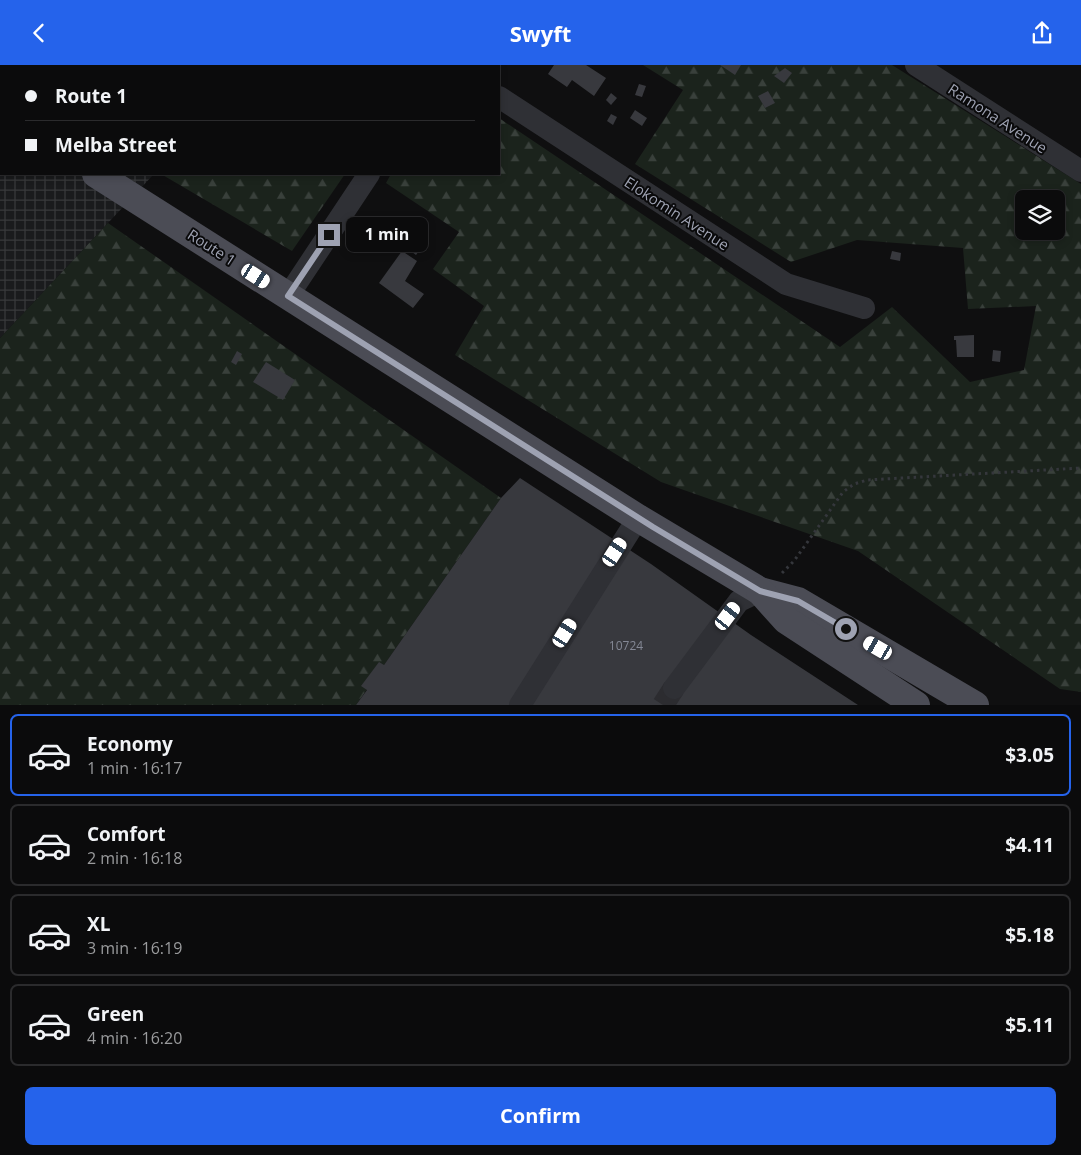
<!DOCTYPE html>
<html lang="en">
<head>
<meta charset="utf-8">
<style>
	body { margin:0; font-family:"Open Sans",sans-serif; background:#141415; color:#f1f3f6; height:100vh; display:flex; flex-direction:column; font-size:19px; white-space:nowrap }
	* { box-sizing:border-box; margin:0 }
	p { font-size:16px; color:#9a9b9d }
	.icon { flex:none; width:28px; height:28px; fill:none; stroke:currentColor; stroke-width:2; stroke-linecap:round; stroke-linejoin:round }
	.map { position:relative; height:640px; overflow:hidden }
	.sheet { display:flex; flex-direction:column; background:#0b0b0c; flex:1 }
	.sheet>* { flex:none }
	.guide { position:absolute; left:0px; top:0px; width:500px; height:110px; box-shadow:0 2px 8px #0003,0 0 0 1px #2b2b2d; display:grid; align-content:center; height:110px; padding:0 25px; background:#0b0b0c }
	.fabs { position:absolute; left:1015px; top:125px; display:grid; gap:10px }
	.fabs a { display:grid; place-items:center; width:50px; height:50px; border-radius:8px; background:#0b0b0c; box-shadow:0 2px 8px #0003,0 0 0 1px #2b2b2d; font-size:25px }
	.end { position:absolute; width:22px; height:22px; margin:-11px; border:6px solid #9ea2b2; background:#111; box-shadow:0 0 0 2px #111 }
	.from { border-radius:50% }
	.bubble { position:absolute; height:35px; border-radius:8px; background:#0b0b0c; box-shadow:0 2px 8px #0003,0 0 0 1px #2b2b2d; font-size:16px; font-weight:700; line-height:35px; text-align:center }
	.car { position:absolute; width:15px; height:30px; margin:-15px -8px; border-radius:6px; box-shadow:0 0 4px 1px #0007; background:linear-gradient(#fff 24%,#345 0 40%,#fff 0 76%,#345 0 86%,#fff 0) }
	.guide b { display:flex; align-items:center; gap:18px; height:48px; font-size:19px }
	.guide b+b { border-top:1px solid #2b2b2d }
	.guide i { width:12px; height:12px; background:#f1f3f6 }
	ul { padding:9px 0 0; list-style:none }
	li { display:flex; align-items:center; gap:15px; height:82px; margin:0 10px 8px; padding:0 15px; border:2px solid #2b2b2d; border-radius:8px }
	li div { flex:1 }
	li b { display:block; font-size:19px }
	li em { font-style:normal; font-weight:700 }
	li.selected { border-color:#2563eb }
	li>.icon { width:45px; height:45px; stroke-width:1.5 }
	.button { display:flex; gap:10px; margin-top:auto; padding:10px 25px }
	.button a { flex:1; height:58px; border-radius:8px; background:#2563eb; color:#fff; font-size:20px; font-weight:700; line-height:58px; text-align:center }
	header { display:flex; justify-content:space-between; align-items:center; height:65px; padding:0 25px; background:#2563eb; color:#fff; font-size:22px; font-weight:700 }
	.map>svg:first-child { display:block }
	.industrial { fill:url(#industrial-grid) }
	.forest { fill:url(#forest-firs); fill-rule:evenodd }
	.building { fill:#38393e }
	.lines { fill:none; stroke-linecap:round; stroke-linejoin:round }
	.minor-tunnel { stroke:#2c2c30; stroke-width:22; stroke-dasharray:22 11; stroke-linecap:butt }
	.path { stroke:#35373c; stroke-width:3; stroke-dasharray:2.5 4; stroke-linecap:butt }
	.minor { stroke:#2f3035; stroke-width:22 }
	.major { stroke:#4b4c55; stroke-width:28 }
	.route { stroke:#9ea2b2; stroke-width:6 }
	.labels { text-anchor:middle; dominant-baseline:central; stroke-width:4; stroke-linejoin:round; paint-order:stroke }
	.number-label { font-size:12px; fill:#848895 }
	.street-label { font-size:15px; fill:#9ea2b2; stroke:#0a0a0b }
</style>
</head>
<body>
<header><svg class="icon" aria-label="back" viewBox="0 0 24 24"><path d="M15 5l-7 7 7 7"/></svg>Swyft<svg class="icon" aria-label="share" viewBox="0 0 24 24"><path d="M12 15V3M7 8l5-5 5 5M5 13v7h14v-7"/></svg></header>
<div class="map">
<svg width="1081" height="640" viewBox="0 0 1081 640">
	<defs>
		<pattern id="industrial-grid" width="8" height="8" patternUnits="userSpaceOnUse" patternTransform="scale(1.25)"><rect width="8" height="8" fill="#1a1b1d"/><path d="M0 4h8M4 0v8" fill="none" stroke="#38393b"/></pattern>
		<pattern id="forest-firs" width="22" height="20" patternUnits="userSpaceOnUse" patternTransform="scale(1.25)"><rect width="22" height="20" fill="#1b231c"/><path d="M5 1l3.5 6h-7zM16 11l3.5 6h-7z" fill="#39403b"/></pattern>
	</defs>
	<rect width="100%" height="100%" fill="#0f0f10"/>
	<!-- industrial -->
	<path class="industrial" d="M0,0H75L1,1V109H154L0,273Z"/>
	<!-- forest -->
	<g class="forest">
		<path d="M75,0H419L75,1Z"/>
		<path d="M643,0H892L1081,119V627L1060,624L858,486L661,417L455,290L484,241L433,204L459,167L386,118L391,109H499V53L840,282L892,242L970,317L1024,305L1036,241L968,244L963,183L857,175L791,197L635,99L683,25ZM1024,134H1056V166H1024Z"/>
		<path d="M161,109H345L292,186Z"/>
		<path d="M108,158L501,433L356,640H0V273Z"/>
	</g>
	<!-- building -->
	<g class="building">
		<path d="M554,0H586L606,13L594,31L572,15L567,22L548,9Z"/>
		<path d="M720,0H741L735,10Z"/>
		<path d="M785,3L792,8L784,18L774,11Z"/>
		<path d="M639,19L646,21L642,32L635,30Z"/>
		<path d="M768,26L775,38L765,43L758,31Z"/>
		<path d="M611,28L617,33L611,40L606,35Z"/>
		<path d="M635,45L647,53L642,61L630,53Z"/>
		<path d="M611,49L617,52L613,60L607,56Z"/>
		<path d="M412,170L424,179L416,190L404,181Z"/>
		<path d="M402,186L417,196L405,216L424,229L413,243L379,218Z"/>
		<path d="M892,186L901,188L900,196L890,194Z"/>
		<path d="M974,270V292H957L956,275H954V271Z"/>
		<path d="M993,285L1001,286L1000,297L992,296Z"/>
		<path d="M237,286L242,289L236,300L231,297Z"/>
		<path d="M266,297L295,315L283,335L253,317Z"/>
		<path d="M520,413L651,499L751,570L858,640H356L367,625L361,621L379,597L384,600L501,433Z"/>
	</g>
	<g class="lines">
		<!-- minor-tunnel -->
		<path class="minor-tunnel" d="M663,640L674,623"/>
		<!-- path -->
		<path class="path" d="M782,508L794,496L843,427L854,419L867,415L1081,403"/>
		<!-- minor -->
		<g class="minor">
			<path d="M449,0L451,1"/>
			<path d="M916,0L1081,106"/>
			<path d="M499,32L786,219L864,243"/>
			<path d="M288,231L369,109"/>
			<path d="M674,623L739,536L760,526"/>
			<path d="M520,640L638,453"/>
		</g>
		<!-- major -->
		<g class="major">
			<path d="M0,47L1,48"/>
			<path d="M96,109L638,453L760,526L798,536L975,640"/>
			<path d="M760,526L786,555L916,640"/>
		</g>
	</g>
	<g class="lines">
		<!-- route -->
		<path class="route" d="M329,170L288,231L653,462L760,526L798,536L846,564"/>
	</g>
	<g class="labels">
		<!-- number labels -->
		<g class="number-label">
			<text x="626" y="580">10724</text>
		</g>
		<!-- street labels -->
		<g class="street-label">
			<text transform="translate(998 53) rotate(33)">Ramona Avenue</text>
			<text transform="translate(677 148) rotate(33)">Elokomin Avenue</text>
			<text transform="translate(212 182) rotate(33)">Route 1</text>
		</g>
	</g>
</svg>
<div class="fabs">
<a><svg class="icon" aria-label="layers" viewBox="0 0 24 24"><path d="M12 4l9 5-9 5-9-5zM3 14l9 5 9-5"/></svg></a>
</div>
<i class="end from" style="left:846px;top:564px"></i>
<i class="end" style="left:329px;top:170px"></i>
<div class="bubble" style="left:346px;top:152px;width:82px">1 min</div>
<i class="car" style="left:256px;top:211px;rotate:123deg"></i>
<i class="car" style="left:615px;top:487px;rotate:33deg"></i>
<i class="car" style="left:728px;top:551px;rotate:37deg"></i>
<i class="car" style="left:565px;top:568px;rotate:32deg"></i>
<i class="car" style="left:878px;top:583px;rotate:300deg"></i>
<div class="guide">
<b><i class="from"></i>Route 1</b>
<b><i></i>Melba Street</b>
</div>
</div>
<section class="sheet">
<ul>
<li class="selected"><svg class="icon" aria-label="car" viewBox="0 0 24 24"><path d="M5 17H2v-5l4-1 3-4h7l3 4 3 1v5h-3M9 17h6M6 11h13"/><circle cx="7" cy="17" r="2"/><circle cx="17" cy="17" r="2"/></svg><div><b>Economy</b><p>1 min · 16:17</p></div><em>$3.05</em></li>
<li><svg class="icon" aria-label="car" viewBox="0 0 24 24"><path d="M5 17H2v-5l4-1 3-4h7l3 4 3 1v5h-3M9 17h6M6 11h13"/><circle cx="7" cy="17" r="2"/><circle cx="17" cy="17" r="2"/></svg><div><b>Comfort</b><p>2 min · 16:18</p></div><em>$4.11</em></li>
<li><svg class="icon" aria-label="car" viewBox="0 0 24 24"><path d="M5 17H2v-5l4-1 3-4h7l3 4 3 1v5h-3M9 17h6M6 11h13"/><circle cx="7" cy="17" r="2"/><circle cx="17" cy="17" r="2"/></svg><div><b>XL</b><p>3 min · 16:19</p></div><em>$5.18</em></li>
<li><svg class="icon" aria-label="car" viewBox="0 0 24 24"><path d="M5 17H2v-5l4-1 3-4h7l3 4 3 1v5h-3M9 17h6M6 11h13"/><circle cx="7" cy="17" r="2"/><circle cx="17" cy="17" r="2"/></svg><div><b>Green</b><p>4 min · 16:20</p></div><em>$5.11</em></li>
</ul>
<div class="button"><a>Confirm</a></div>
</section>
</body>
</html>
